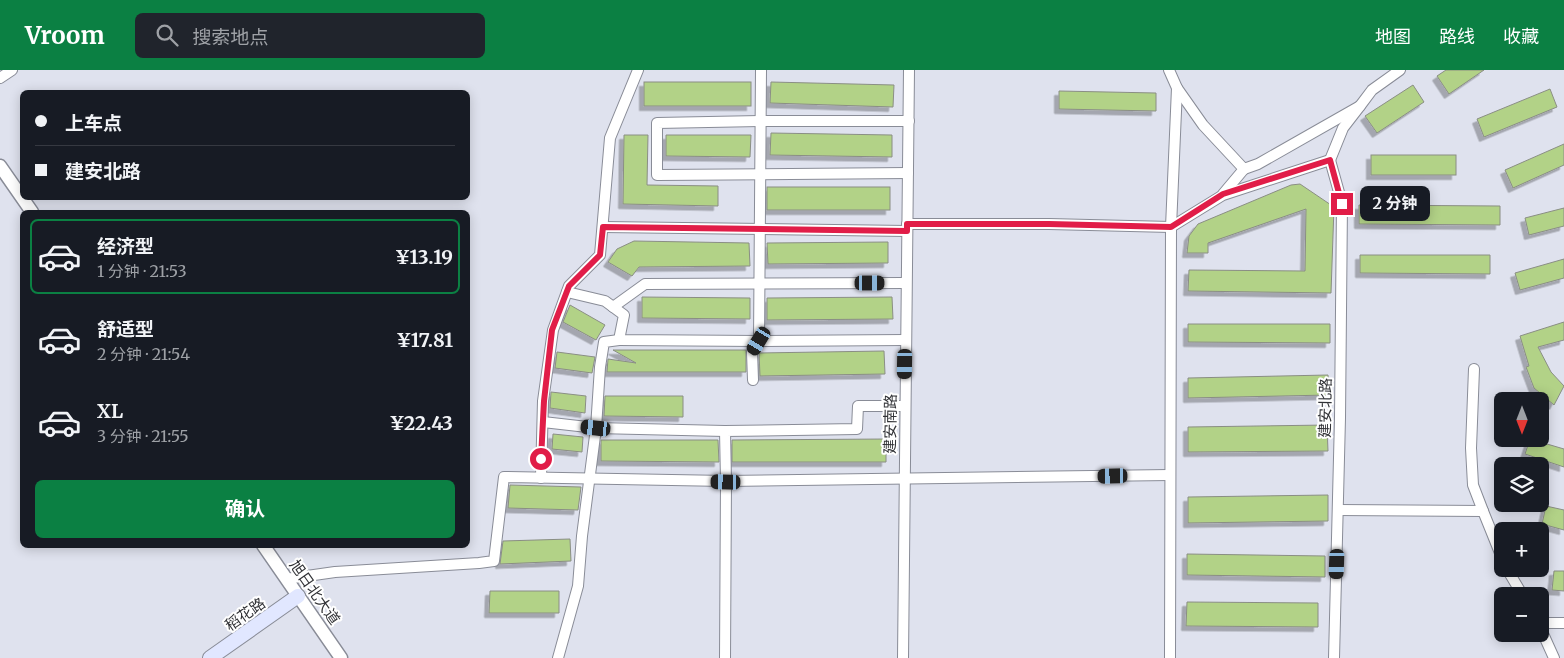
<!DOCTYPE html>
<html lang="zh">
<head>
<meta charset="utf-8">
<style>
	body { margin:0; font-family:Merriweather,"Noto Sans SC",serif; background:#20242c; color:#f1f3f6; height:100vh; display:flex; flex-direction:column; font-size:19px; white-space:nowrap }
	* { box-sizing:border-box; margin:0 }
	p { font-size:16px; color:#9ea1a6 }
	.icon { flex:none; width:28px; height:28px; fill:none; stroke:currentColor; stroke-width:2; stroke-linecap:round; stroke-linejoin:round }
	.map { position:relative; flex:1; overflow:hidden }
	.details { position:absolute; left:20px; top:140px; width:450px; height:338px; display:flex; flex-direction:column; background:#171b24; border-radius:8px; box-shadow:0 2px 12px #0003 }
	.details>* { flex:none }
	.banner { position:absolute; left:20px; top:20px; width:450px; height:110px; border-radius:8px; box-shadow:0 2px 12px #0003; display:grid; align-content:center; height:110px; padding:0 15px; background:#171b24 }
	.needle { width:32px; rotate:180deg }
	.controls { position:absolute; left:1494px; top:322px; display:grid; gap:10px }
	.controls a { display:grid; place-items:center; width:55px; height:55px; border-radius:8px; background:#171b24; box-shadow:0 2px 12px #0003; font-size:25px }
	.end { position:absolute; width:22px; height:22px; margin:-11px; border:6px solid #e11d48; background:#fff; box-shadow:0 0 0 2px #fff }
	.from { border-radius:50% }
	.bubble { position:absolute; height:35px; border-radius:8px; background:#171b24; box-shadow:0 2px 12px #0003; font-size:16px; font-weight:700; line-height:35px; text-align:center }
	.car { position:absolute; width:15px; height:30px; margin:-15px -8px; border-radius:6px; box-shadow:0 0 4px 1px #0007; background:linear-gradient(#222 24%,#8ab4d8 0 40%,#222 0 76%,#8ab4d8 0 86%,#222 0) }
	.banner b { display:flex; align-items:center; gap:18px; height:48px; font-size:19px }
	.banner b+b { border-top:1px solid #363941 }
	.banner i { width:12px; height:12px; background:#f1f3f6 }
	ul { padding:9px 0 0; list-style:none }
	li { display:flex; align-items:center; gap:15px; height:75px; margin:0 10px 8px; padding:0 5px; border:2px solid transparent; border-radius:8px }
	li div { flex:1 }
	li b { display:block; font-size:19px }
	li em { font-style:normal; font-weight:700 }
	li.selected { border-color:#0b8043 }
	li>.icon { width:45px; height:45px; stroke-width:1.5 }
	.action { display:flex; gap:10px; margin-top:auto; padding:10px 15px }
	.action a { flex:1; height:58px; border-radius:8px; background:#0b8043; color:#fff; font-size:20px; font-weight:700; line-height:58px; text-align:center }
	header { display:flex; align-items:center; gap:30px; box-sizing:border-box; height:70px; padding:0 25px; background:#0b8043; color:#fff }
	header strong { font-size:24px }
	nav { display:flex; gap:28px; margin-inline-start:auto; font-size:18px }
	.search { width:350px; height:45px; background:#20242c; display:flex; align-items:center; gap:12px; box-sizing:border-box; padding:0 18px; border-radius:8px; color:#9ea1a6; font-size:19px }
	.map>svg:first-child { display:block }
	.building { fill:#b2d287; stroke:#8a8e84; filter:url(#shadow) }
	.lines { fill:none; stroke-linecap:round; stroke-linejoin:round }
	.minor-casing { stroke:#898c97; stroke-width:12 }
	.tertiary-casing { stroke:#898c97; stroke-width:15 }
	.secondary-casing { stroke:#898c97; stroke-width:16 }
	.minor { stroke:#fff; stroke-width:10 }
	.tertiary { stroke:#fff; stroke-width:12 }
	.secondary { stroke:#e1e7ff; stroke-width:14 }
	.route { stroke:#e11d48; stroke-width:6 }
	.labels { text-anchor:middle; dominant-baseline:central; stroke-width:4; stroke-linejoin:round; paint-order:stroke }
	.street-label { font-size:15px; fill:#313236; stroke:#fff }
</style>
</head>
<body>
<header>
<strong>Vroom</strong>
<div class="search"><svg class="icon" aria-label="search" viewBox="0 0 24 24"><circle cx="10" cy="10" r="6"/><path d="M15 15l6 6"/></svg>搜索地点</div>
<nav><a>地图</a><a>路线</a><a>收藏</a></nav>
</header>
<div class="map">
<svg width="1564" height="588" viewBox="0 0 1564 588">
	<defs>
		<filter id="shadow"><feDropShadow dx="-4.5" dy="4.5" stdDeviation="0" flood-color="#0004"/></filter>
	</defs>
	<rect width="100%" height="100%" fill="#dfe2ee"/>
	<!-- building -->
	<g class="building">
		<path d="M1446,0H1484L1449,24L1437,6Z"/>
		<rect x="644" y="12" width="107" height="24"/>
		<path d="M771,12L894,15L893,37L770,33Z"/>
		<path d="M1413,15L1424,32L1377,63L1365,46Z"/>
		<path d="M1550,19L1557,37L1484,67L1477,49Z"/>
		<path d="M1059,21L1156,23V41L1059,39Z"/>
		<path d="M771,63L892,65V87L770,85Z"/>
		<path d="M624,65H648L647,115L718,116V136L623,134Z"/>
		<path d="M666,65H751L750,87L666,86Z"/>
		<path d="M1564,74V95L1513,118L1505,100Z"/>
		<rect x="1371" y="85" width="85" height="20"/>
		<path d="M1300,114L1334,137L1331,223L1188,221L1189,200L1305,201L1306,139L1208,173V183H1187L1189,166L1198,154L1291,115Z"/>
		<rect x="767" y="117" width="123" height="23"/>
		<path d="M1359,135L1500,136V155L1359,154Z"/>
		<path d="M1564,138V156L1529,165L1525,148Z"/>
		<path d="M634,171L749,173L750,196L639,197L632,206L608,192L617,179Z"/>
		<path d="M888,172V193L768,194L767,173Z"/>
		<path d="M1360,185H1490V204L1360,203Z"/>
		<path d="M1564,189V208L1520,220L1515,203Z"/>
		<path d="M642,227L750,228V249L642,248Z"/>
		<path d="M892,227L893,249L767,250V228Z"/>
		<path d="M570,235L605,255L596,270L563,252Z"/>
		<path d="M1564,252V270L1538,277L1551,302L1564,316L1554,335L1534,318L1526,297L1529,296L1520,266Z"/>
		<path d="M1188,254H1330V273L1188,272Z"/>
		<path d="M613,280H746V302H607L608,289L636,293Z"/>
		<path d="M884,281L885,304L760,306L759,283Z"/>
		<path d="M557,282L595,287L592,303L555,298Z"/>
		<path d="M1328,305L1329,325L1188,328V308Z"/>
		<path d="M551,322L586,326L585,343L550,338Z"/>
		<path d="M605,326H683V347L604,346Z"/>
		<path d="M1327,355L1328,381L1188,382V357Z"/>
		<path d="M553,364L583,367L582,382L552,379Z"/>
		<path d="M886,369V392H732V370Z"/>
		<path d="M1530,369L1564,379V397L1525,384Z"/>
		<path d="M601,370H718L719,392L601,391Z"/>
		<path d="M510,415L581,417L578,440L508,438Z"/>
		<path d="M1328,425V451L1188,453V427Z"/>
		<path d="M1546,436L1564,440V460L1542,454Z"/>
		<path d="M570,469L571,491L500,494L503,471Z"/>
		<path d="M1187,484L1325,486V507L1187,505Z"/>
		<path d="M1554,501H1564V521L1552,520Z"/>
		<path d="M490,521H559V543H489Z"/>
		<path d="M1187,532L1318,533V557L1186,556Z"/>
	</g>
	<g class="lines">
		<defs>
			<g id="minor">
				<path d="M761,0L759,271L906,270"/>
				<path d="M1169,0L1177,18L1171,157L1170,588"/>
				<path d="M0,8L12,0"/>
				<path d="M1177,18L1203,55L1244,99L1258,94L1360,36"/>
				<path d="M1330,90L1342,133L1340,348L1334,588"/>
				<path d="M1330,90L1343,58L1360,36L1372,20L1400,0"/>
				<path d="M908,103L657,105V53L760,51H909"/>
				<path d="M1223,124L1244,99"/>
				<path d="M907,154H1049L1171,157L1223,125L1330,90"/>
				<path d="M603,157L907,161"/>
				<path d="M567,222L605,231L624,245L619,270L759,271L752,282L753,310"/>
				<path d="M613,237L645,214L906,213"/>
				<path d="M1474,299L1471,378L1473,415L1483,441"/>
				<path d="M543,352L596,358L725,361"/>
				<path d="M541,408L543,331L553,260L569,216L600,185L610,68L638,0"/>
				<path d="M1338,440L1483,441L1502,488"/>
				<path d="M1507,499L1523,526"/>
				<path d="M286,509L335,502L479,493L494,491L504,407L726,411L725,361L857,359L858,336H905"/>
				<path d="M1540,553H1564"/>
				<path d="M1540,557L1554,588"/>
				<path d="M558,588L578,516L582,466L596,358L600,297L604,272L619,270"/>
				<path d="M725,588L726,411L1170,405"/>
				<path d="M903,588L909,0"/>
			</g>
			<g id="tertiary">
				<path d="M0,96L32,142"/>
				<path d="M263,475L341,588"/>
			</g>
			<path id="secondary" d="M210,588L298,526"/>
		</defs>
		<!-- minor casing -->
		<use href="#minor" class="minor-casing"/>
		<!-- tertiary casing -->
		<use href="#tertiary" class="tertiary-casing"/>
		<!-- secondary casing -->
		<use href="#secondary" class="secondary-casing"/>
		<!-- minor -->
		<use href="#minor" class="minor"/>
		<!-- tertiary -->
		<use href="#tertiary" class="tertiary"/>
		<!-- secondary -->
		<use href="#secondary" class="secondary"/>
	</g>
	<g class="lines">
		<!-- route -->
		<path class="route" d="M541,389L544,331L552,260L569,216L600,185L603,157L907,161V154H1049L1171,157L1223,124L1330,90L1342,134"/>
	</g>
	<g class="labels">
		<!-- street labels -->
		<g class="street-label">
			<text transform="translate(1325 338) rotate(-89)">建安北路</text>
			<text transform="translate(890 354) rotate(-89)">建安南路</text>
			<text transform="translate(315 522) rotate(55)">旭日北大道</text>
			<text transform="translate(245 544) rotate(-35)">稻花路</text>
		</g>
	</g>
</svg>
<div class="controls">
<a><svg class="needle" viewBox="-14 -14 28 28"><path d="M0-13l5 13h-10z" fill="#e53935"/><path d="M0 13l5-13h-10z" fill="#9ea1a6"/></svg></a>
<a><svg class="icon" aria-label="layers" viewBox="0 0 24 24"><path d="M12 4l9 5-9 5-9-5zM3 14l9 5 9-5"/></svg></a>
<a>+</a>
<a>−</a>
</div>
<i class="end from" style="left:541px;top:389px"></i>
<i class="end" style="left:1342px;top:134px"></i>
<div class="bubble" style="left:1360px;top:116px;width:70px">2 分钟</div>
<i class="car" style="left:870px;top:213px;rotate:90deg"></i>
<i class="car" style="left:759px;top:271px;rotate:211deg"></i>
<i class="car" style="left:905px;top:294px;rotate:181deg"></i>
<i class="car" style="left:596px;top:358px;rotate:276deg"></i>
<i class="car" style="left:1113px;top:406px;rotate:269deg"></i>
<i class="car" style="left:726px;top:412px;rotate:271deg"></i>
<i class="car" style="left:1337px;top:494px;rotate:182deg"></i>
<div class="banner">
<b><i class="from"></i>上车点</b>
<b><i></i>建安北路</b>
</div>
<section class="details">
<ul>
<li class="selected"><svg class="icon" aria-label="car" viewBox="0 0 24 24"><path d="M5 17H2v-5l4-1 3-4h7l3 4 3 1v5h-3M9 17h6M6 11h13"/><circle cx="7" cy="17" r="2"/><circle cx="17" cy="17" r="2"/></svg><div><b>经济型</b><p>1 分钟 · 21:53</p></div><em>¥13.19</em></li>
<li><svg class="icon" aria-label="car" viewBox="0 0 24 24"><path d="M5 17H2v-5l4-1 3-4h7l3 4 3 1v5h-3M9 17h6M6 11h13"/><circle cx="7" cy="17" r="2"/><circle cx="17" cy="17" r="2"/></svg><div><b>舒适型</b><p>2 分钟 · 21:54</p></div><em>¥17.81</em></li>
<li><svg class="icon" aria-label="car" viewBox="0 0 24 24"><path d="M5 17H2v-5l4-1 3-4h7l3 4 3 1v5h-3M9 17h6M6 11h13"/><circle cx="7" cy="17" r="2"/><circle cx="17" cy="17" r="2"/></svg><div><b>XL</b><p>3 分钟 · 21:55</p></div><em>¥22.43</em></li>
</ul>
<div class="action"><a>确认</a></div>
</section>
</div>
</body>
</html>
